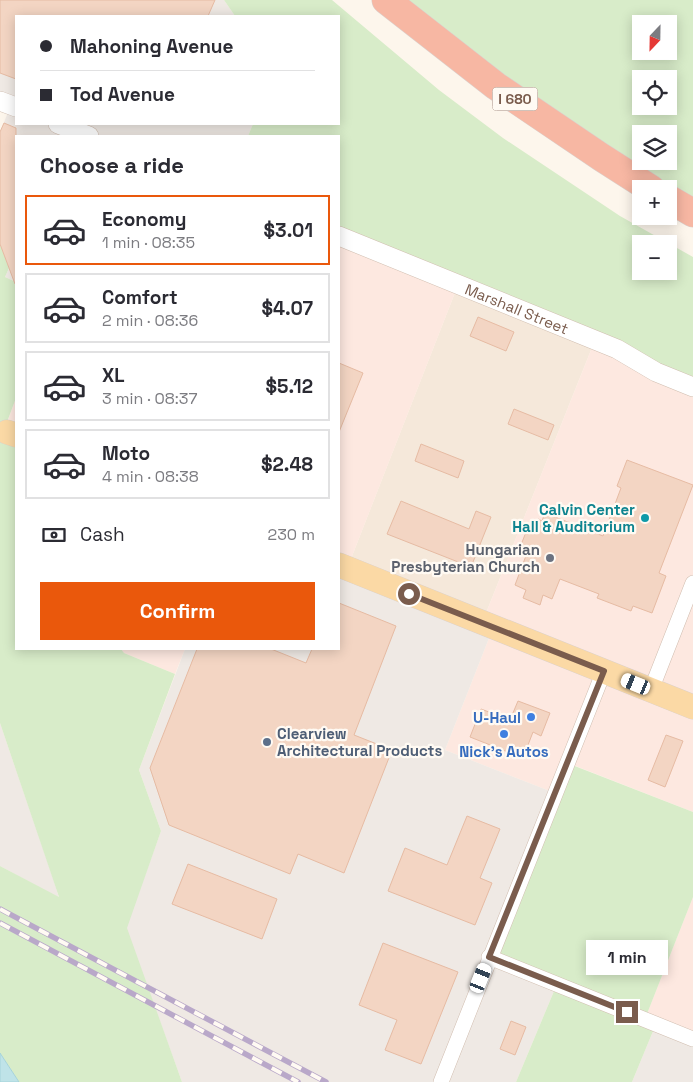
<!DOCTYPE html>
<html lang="en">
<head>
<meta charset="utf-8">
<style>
	body { margin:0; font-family:"Space Grotesk",sans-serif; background:#f7f7f7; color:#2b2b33; height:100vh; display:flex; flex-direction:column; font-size:19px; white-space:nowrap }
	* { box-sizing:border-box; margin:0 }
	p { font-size:16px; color:#7c7c81 }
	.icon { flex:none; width:28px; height:28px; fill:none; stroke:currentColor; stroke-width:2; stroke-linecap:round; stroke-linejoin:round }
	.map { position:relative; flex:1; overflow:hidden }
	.side { position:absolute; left:15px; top:135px; width:325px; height:515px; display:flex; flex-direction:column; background:#fff; border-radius:0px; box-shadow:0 2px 12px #0003 }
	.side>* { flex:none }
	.top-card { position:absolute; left:15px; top:15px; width:325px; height:110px; border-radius:0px; box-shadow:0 2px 12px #0003; display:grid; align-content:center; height:110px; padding:0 25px; background:#fff }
	.needle { width:32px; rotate:202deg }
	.controls { position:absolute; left:632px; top:15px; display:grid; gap:10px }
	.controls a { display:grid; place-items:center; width:45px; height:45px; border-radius:0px; background:#fff; box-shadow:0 2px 12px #0003; font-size:25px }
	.end { position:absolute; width:22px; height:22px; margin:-11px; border:6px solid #7a5c4d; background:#fff; box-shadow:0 0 0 2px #fff }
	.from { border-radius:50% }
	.bubble { position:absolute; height:35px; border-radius:0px; background:#fff; box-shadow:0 2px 12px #0003; font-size:16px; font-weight:700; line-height:35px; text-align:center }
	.car { position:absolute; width:15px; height:30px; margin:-15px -8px; border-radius:6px; box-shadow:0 0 4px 1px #0007; background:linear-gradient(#fff 24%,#345 0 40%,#fff 0 76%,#345 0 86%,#fff 0) }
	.top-card b { display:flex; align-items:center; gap:18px; height:48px; font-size:19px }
	.top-card b+b { border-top:1px solid #e1e1e2 }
	.top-card i { width:12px; height:12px; background:#2b2b33 }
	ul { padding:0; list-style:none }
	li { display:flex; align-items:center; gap:15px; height:70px; margin:0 10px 8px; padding:0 15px; border:2px solid #e1e1e2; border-radius:0px }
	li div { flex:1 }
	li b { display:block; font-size:19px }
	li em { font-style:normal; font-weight:700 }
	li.current { border-color:#ea580c }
	li>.icon { width:45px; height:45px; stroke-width:1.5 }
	h2 { padding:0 25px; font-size:22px; line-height:60px }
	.pay { display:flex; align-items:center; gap:12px; height:55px; padding:0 25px; font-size:19px }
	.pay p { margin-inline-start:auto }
	.action { display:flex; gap:10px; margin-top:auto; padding:10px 25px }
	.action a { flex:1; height:58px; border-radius:0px; background:#ea580c; color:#fff; font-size:20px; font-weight:700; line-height:58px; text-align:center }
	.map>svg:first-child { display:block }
	.residential { fill:#f5e8da }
	.commercial { fill:#fde8e0 }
	.industrial { fill:#efe9e4 }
	.green { fill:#d8ecc9; fill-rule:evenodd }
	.water { fill:#bfe3e8; stroke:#a5d3da }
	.building { fill:#f3d5c3; stroke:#e6bba3 }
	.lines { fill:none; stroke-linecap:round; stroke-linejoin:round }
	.minor-casing { stroke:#d1beb0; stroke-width:16 }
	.tertiary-casing { stroke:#d1beb0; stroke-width:20 }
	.primary-casing { stroke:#dad1cd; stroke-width:25 }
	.motorway-casing { stroke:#dad1cd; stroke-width:29 }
	.minor { stroke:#fff; stroke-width:15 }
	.tertiary { stroke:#fff; stroke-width:19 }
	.primary { stroke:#fbd9a5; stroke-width:24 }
	.motorway { stroke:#f7b7a3; stroke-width:28 }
	.rail-casing { stroke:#b9a8c9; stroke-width:5.5 }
	.rail { stroke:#fffaf3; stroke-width:4; stroke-dasharray:11; stroke-linecap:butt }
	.route { stroke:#7a5c4d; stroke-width:6 }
	.culture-dot { fill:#0f9aa8; stroke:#fffaf3; stroke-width:2 }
	.worship-dot { fill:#6b7280; stroke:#fffaf3; stroke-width:2 }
	.shop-dot { fill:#3f7fe0; stroke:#fffaf3; stroke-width:2 }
	.service-dot { fill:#5c6f8a; stroke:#fffaf3; stroke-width:2 }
	.labels { text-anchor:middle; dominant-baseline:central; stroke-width:4.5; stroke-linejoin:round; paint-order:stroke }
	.shield { fill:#fffaf3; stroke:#a28b7f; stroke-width:1 }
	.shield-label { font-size:14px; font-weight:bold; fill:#7a5c4d }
	.street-label { font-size:15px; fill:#7a5c4d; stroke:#fffaf3 }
	.culture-label { font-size:15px; font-weight:bold; fill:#0d838f; stroke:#fffaf3; text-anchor:end }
	.worship-label { font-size:15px; font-weight:bold; fill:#5b616d; stroke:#fffaf3; text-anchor:end }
	.shop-label { font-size:15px; font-weight:bold; fill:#366cbe; stroke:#fffaf3; text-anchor:end }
	.service-label { font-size:15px; font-weight:bold; fill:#4e5e75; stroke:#fffaf3; text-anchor:start }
</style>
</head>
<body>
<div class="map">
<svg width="693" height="1082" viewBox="0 0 693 1082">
	<rect width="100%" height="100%" fill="#fdf6ec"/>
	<!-- residential -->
	<path class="residential" d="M458,285L595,340L482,623L347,569Z"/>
	<!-- commercial -->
	<g class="commercial">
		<path d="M339,236L458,285L347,569L339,565Z"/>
		<path d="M595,340L693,387V812L568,763L555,793L445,750L493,628L482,623Z"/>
		<path d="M16,398V435L4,431Z"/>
		<path d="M121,649H185L175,674L124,653Z"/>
		<path d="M693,897V1039L645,1019Z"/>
	</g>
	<!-- industrial -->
	<g class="industrial">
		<path d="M0,0H224L235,16H16V124H253L248,136H16V282L5,277L9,268L0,244V132L11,105L0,101Z"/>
		<path d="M339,565L493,628L445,750L555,793L557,984L516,1082H182L126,928L161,831L139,770L185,649H339Z"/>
		<path d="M0,723L55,884L59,898L0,866Z"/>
		<path d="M656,1024L693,1039V1082H632Z"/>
	</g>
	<!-- green -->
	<g class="green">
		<path d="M224,0H332L439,90L503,138L620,216L693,257V387L339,236V136H248L253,124H339V16H235ZM641,244H669V271H641Z"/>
		<path d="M386,0H693V213L651,189ZM641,24H669V51H641ZM641,79H669V106H641ZM641,134H669V161H641Z"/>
		<path d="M0,244L9,268L5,277L16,282V398L4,430L16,435V649H121L124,653L175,674L139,770L161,831L127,928L182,1082H19L0,1053V866L59,897L0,723Z"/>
		<path d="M567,763L693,812V897L645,1019L656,1024L632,1082H516L557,984L489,957Z"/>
	</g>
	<!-- water -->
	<path class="water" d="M0,1053L19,1082H0Z"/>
	<!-- building -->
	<g class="building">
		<path d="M0,0H215L208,16H16V79L0,73Z"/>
		<path d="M4,123L16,128V283L15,284L0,244V132Z"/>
		<path d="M478,317L514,332L506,351L470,336Z"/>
		<path d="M339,363L363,373L339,432Z"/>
		<path d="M514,409L554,425L548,440L508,424Z"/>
		<path d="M421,444L464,461L458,478L415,461Z"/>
		<path d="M627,460L693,485L659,573L666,576L652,613L633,606L631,611L597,598L599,594L560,579L552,599L543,595L540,605L523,598L526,590L515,585L527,553L519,550L528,527L534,530L538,519L542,521L545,513L603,536L621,488L617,486Z"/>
		<path d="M401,501L469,529L476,511L491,517L471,567L387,534Z"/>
		<path d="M339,603L396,626L354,735L392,750L344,873L298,854L290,874L169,825L150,768L197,649H271L306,663L312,649H339Z"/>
		<path d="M518,701L550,713L541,736L533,732L523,758L470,737L481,709L510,720Z"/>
		<path d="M666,735L683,741L665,787L648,780Z"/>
		<path d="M467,816L500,829L480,878L492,883L475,925L388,891L405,848L447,865Z"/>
		<path d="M188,864L277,899L262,939L172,904Z"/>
		<path d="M383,943L458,972L421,1064L385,1050L397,1020L359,1005Z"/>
		<path d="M511,1021L526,1027L515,1055L500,1049Z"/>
	</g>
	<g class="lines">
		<defs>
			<g id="minor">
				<path d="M651,690L693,583"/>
				<path d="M489,957L693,1039"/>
				<path d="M441,1082L604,671"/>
			</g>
			<g id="tertiary">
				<path d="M0,101L16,107"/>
				<path d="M58,124L89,136"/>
				<path id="s1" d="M339,236L617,349L656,372L693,387"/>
			</g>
			<g id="primary">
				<path d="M7,432L16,435"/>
				<path d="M339,565L693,707"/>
			</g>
			<g id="motorway">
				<path d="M386,0L496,86L601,157L651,189"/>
				<path d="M669,199L693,213"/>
			</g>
		</defs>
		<!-- minor casing -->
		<use href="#minor" class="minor-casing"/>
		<!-- tertiary casing -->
		<use href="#tertiary" class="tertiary-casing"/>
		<!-- primary casing -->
		<use href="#primary" class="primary-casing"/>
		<!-- motorway casing -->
		<use href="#motorway" class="motorway-casing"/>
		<!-- minor -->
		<use href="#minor" class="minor"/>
		<!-- tertiary -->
		<use href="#tertiary" class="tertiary"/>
		<!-- primary -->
		<use href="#primary" class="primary"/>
		<!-- motorway -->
		<use href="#motorway" class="motorway"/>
		<defs>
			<g id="rail">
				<path d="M0,909L326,1082"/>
				<path d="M0,923L298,1082"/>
			</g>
		</defs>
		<!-- rail casing -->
		<use href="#rail" class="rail-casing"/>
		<!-- rail -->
		<use href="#rail" class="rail"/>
	</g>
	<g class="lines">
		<!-- route -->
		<path class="route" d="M409,594L604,671L489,957L627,1012"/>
	</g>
	<!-- markers -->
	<circle class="culture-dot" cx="645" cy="518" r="5"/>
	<circle class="worship-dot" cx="550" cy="558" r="5"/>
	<g class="shop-dot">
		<circle cx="531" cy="717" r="5"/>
		<circle cx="504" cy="734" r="5"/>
	</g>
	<circle class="service-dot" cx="267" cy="742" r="5"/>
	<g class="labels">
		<!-- shield labels -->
		<rect class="shield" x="492.5" y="87.5" width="45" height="23" rx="4"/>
		<g class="shield-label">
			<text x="515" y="99">I 680</text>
		</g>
		<!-- street labels -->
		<g class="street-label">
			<text stroke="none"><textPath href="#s1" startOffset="192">Marshall Street</textPath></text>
		</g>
		<!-- culture labels -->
		<g class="culture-label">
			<text x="635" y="509">Calvin Center<tspan x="635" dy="17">Hall &amp; Auditorium</tspan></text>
		</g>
		<!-- worship labels -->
		<g class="worship-label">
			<text x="540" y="549">Hungarian<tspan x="540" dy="17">Presbyterian Church</tspan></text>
		</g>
		<!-- shop labels -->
		<g class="shop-label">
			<text x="521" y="717">U-Haul</text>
			<text x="504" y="751" text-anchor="middle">Nick's Autos</text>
		</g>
		<!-- service labels -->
		<g class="service-label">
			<text x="277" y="733">Clearview<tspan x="277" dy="17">Architectural Products</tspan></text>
		</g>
	</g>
</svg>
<div class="controls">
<a><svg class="needle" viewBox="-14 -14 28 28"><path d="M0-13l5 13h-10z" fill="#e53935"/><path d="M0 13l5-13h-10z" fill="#7c7c81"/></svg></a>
<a><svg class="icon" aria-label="locate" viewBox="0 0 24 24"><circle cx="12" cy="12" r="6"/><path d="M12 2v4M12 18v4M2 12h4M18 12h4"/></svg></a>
<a><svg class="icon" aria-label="layers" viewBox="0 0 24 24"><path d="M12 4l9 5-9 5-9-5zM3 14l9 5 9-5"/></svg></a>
<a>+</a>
<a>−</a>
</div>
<i class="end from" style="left:409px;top:594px"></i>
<i class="end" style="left:627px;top:1012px"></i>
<div class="bubble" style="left:586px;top:940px;width:82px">1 min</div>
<i class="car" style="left:636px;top:684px;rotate:292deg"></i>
<i class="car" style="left:481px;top:978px;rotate:22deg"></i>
<div class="top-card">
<b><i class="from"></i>Mahoning Avenue</b>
<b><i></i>Tod Avenue</b>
</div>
<section class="side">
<h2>Choose a ride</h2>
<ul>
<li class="current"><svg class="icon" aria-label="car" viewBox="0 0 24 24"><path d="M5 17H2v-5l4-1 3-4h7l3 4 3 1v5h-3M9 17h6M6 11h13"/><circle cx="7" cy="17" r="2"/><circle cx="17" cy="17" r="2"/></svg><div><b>Economy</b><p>1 min · 08:35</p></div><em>$3.01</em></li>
<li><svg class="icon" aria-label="car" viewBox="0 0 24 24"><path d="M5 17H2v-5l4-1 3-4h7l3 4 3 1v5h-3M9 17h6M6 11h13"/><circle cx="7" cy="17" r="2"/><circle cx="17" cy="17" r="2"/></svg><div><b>Comfort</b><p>2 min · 08:36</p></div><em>$4.07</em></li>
<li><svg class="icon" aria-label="car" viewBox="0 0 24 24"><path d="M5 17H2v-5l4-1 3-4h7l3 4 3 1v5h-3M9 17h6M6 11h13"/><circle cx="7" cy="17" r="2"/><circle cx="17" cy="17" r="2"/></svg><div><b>XL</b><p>3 min · 08:37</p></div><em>$5.12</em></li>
<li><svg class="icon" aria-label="car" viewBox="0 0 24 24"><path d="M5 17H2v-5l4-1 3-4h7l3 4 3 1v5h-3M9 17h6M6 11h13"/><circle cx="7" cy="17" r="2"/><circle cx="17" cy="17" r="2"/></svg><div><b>Moto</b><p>4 min · 08:38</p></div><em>$2.48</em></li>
</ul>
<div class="pay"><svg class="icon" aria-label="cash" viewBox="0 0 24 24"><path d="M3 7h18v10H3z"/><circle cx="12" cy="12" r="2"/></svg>Cash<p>230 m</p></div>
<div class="action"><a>Confirm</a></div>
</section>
</div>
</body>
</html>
